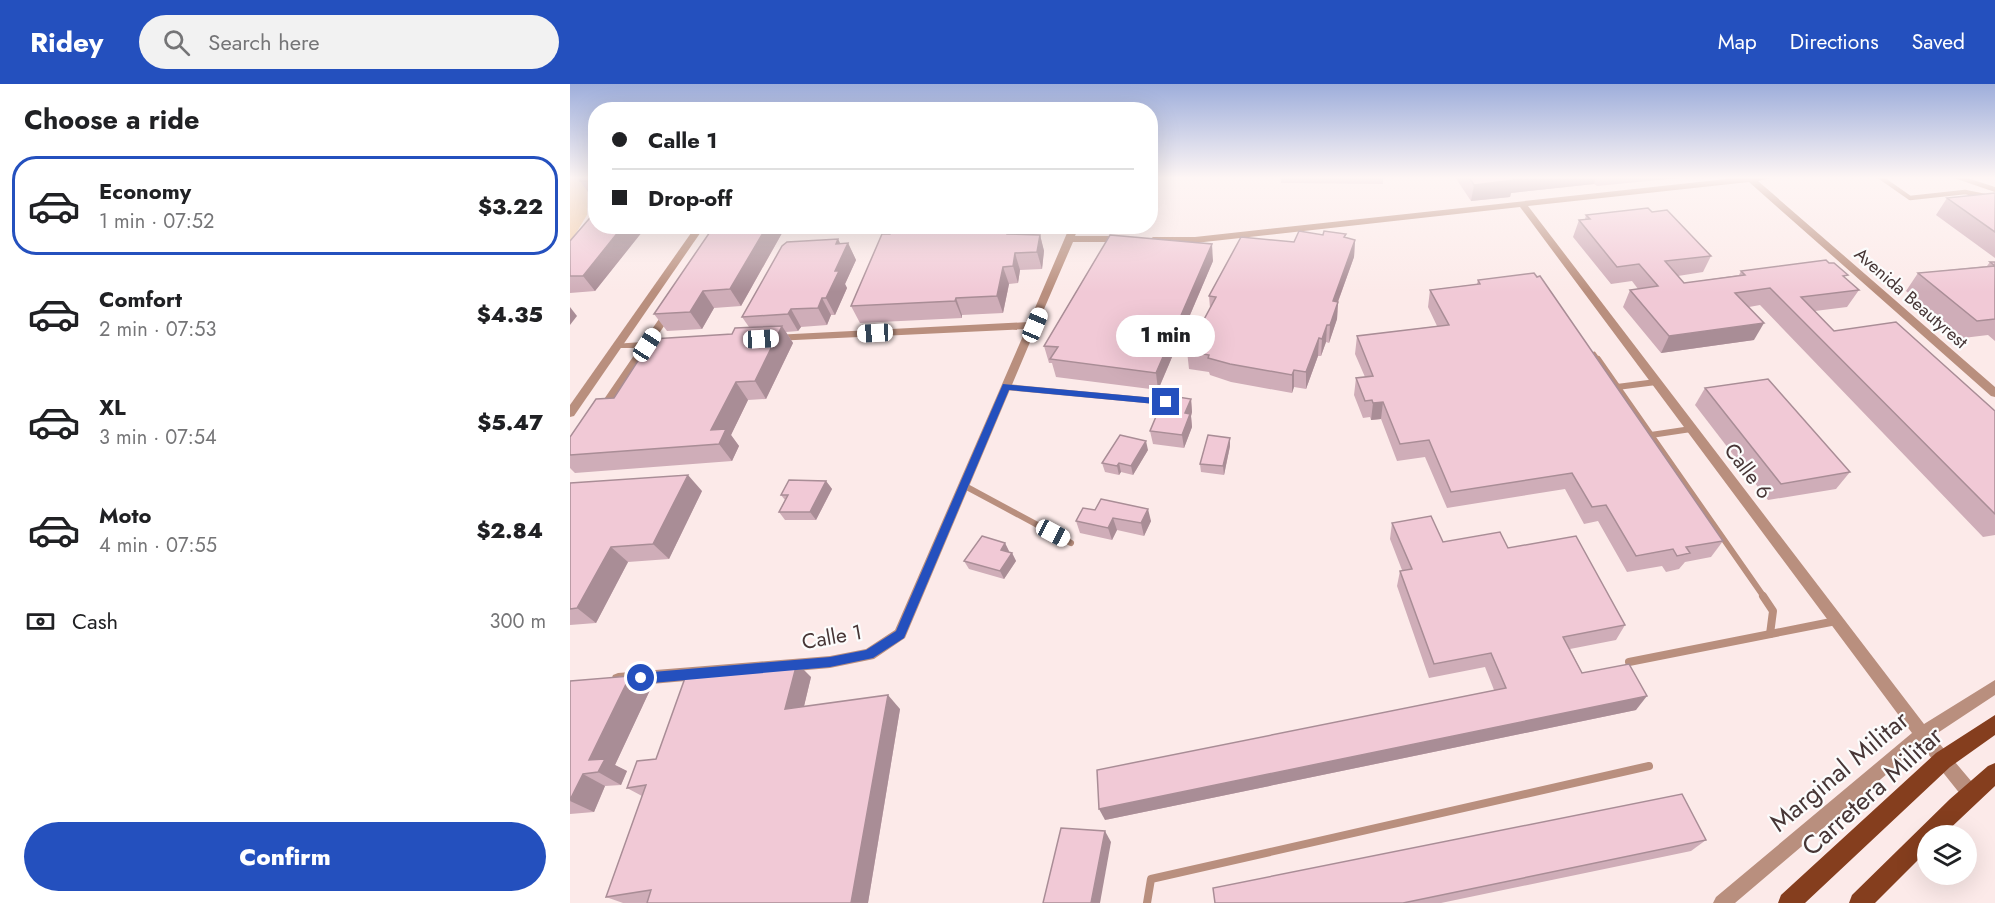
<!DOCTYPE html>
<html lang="en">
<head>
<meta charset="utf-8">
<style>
	body { margin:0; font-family:Jost,sans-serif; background:#f2f2f2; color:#202124; height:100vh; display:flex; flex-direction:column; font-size:22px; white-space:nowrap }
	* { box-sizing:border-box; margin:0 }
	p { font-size:20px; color:#757577 }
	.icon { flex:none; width:33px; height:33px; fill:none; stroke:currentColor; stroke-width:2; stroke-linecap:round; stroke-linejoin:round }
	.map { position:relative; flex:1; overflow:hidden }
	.details { display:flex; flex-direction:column; background:#fff; width:570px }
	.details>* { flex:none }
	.top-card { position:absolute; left:18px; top:18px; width:570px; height:132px; border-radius:24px; box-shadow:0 6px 24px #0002; display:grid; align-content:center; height:132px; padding:0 24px; background:#fff }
	.buttons { position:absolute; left:1347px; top:741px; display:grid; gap:12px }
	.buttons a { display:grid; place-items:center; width:60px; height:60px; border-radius:50%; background:#fff; box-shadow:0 6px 24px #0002; font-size:30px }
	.end { position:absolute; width:27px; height:27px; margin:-14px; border:8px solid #2450be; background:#fff; box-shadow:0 0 0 3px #fff }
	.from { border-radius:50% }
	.bubble { position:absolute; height:42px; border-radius:21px; background:#fff; box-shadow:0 6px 24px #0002; font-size:20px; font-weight:800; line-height:42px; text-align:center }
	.car { position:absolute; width:18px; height:36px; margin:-18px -9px; border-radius:8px; box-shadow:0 0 4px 2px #0007; background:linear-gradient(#fff 24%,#345 0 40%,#fff 0 76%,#345 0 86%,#fff 0) }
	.top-card b { display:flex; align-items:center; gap:21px; height:57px; font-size:22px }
	.top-card b+b { border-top:2px solid #e0e0e0 }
	.top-card i { width:15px; height:15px; background:#202124 }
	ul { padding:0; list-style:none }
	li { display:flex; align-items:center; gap:18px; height:99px; margin:0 12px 9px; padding:0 12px; border:3px solid transparent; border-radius:24px }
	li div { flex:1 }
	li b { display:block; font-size:22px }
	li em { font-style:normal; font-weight:800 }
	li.selected { border-color:#2450be }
	li>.icon { width:54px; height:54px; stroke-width:1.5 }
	h2 { padding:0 24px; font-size:27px; line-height:72px }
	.pay { display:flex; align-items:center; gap:15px; height:66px; padding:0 24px; font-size:22px }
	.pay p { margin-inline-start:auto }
	.primary-button { display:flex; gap:12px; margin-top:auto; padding:12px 24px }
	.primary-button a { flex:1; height:69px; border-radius:36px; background:#2450be; color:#fff; font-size:24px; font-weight:800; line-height:69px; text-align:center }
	header { display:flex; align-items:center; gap:36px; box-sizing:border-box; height:84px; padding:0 30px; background:#2450be; color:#fff }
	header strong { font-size:28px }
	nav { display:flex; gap:33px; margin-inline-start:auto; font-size:21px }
	.search { width:420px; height:54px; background:#f2f2f2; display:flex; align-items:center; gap:15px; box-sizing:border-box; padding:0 21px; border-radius:33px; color:#757577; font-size:22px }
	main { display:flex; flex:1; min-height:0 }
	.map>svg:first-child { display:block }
	.green { fill:#f2ceab }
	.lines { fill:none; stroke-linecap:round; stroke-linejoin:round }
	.service-far2 { stroke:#b98f7e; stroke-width:4.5 }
	.service-far1 { stroke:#b98f7e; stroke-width:6 }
	.service { stroke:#b98f7e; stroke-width:8 }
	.minor { fill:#b98f7e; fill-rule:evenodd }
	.tertiary { fill:#b98f7e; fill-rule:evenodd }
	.primary { fill:#853e1e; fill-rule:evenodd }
	.wall { fill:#cfadb8 }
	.shaded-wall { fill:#a98d96 }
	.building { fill:#f1c9d6; stroke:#a98d96; stroke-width:1.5 }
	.route { fill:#2450be }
	.labels { text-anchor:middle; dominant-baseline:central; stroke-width:4.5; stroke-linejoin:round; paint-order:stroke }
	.far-street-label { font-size:18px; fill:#473636; stroke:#fcfcfc }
	.street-label { font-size:21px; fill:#473636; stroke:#fcfcfc }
	.near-street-label { font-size:26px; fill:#473636; stroke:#fcfcfc }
</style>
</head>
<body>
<header>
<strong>Ridey</strong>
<div class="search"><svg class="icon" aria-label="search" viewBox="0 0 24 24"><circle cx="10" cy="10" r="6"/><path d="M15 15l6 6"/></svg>Search here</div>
<nav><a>Map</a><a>Directions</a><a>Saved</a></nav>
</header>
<main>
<section class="details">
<h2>Choose a ride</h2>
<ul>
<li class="selected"><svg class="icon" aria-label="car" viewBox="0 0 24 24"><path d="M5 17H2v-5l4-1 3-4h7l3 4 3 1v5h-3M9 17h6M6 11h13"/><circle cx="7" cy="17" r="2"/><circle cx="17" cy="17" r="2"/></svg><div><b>Economy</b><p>1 min · 07:52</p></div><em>$3.22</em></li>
<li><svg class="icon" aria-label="car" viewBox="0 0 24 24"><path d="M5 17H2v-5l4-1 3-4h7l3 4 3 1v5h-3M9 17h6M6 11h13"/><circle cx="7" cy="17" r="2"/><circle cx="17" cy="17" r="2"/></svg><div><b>Comfort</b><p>2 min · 07:53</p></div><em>$4.35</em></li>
<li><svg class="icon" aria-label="car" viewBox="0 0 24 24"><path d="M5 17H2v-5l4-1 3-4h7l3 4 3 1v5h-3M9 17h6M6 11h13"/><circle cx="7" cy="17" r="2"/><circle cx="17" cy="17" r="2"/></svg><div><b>XL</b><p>3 min · 07:54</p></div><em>$5.47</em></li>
<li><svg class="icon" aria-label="car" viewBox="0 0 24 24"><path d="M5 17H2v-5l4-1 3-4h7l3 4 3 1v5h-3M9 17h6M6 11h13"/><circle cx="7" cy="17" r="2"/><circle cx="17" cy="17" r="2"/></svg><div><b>Moto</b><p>4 min · 07:55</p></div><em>$2.84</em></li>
</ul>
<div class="pay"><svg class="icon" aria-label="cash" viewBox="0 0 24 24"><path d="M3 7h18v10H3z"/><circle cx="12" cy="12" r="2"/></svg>Cash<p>300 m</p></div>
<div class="primary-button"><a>Confirm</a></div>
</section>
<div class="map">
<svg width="1425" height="819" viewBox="0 0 1425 819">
	<rect width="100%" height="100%" fill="#fceae9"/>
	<!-- green -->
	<path class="green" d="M0,93H25L17,106V131L0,159Z"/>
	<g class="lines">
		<!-- service-far2 -->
		<g class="service-far2">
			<path d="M1310,93L1340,114L1395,108L1425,114"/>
			<path d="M1024,270L1029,277"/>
		</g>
		<!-- service-far1 -->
		<g class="service-far1">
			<path d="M1028,275L1194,513"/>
			<path d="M436,303L596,318"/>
			<path d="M1047,303L1086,298"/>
			<path d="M1081,351L1121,345"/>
			<path d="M395,402L501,459"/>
		</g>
		<!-- service -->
		<g class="service">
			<path d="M1193,512L1203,527L1200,550"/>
			<path d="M1059,578L1266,537"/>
			<path d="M577,819L581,795L1079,682"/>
		</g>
		<!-- minor -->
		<g class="minor">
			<path d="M1175,93H1204L1188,97L1425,303V313L1421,312L1179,98L958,122L1354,640L1425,596V611L1363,652L1407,704L1409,710L1407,716L1401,718L1395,716L1351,661L1165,819H1143L1146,813L1342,649L950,123L625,159H583L579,156L583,153H625Z"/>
			<path d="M1381,93H1394L1425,103V108Z"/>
			<path d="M500,142H509L505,152H554L558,155L554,158H503L468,239L470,241L466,244L335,554L304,575L260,584L48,603L43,601L41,596L43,591L48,589L260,572L296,565L325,546L456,245L204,257L199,254L204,251L459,238Z"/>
			<path d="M99,224L104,227L84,257L97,258V262L79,264L36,330H28L27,327L28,324L69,264H43V260L73,258L96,225Z"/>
		</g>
		<!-- tertiary -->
		<path class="tertiary" d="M126,142H135L4,332L0,333V321Z"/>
		<!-- primary -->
		<g class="primary">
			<path d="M1425,631V651L1380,683L1235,819H1208L1211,811L1366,669Z"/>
			<path d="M1425,679V702L1372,752H1358V766L1305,819H1279L1282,811L1380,715L1418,682Z"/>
		</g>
	</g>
	<!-- wall -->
	<g class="wall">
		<path d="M26,93V112H21L10,97Z"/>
		<path d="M711,93H813V100L711,99Z"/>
		<path d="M885,93H1119L1027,102L1024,100L941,109L940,113L901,117Z"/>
		<path d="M1425,109V174L1366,131L1377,114Z"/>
		<path d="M26,123V142H80L77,148H72L25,207L0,209V157L23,131L21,128Z"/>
		<path d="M1082,128L1141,172L1133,188L1108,192L1114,199L1169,191L1171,187L1276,194L1289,206L1277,223L1245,227L1264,247L1425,327V451L1413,453L1190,221L1179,223L1184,256L1091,269L1053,223L1060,206L1068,205L1062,197L1041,200L1003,153L1009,136L1015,135L1016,131Z"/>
		<path d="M144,142H216L171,222L144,224L132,245L97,247L84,230Z"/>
		<path d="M339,142H442L444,150L470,151L474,167L472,185L450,186L448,199L439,200L433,229L392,231V234L290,239L281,222L320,150L338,145Z"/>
		<path d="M776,150L775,154L785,156L784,173L768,218L767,235L759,259L756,258L751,272H748L736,305L724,303L722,309L661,298L640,291L639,288L619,285L617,267L640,224L639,212L753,151Z"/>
		<path d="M268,155L270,159H278L286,176L275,200L277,204L265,231H261L257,241L231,243L228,247L216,248L223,259L196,315L178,316L161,351L169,362L162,377L5,389L0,384V353L44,314L162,250L179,243L172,233Z"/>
		<path d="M643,177L588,306L486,293L482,279H479L474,262Z"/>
		<path d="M1420,178H1425V257L1418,251L1393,254L1336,207L1348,189L1417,182Z"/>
		<path d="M908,196L1153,457L1141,473L1115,478L1109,485L1096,488L1092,482L1057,488L1028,437L1014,440L995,405L877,424L855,373L827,377L811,335L801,336L800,333L793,334L784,311L786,294L795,293L785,270L787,252L867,242L858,223L860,206L907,200Z"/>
		<path d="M1135,304L1280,388L1266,405L1198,416L1125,321Z"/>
		<path d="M621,315L622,328L621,332L622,343L614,364L583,360L580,347Z"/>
		<path d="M660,362L654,391L631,388L630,380Z"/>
		<path d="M578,366L563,391L551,388L549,391L535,388L532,379Z"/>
		<path d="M256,397L262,405L246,436H215L209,428L215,416L211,411Z"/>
		<path d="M0,399L132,407L99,475L58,478L26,539L0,541Z"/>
		<path d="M525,426L581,437L574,452L547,446L542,456L510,449L506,437Z"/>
		<path d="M822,439L873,458L938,464L1055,541L1046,556L1000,565L1012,589L1066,626L535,736L924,606L915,583L859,594L827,502L830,487L832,486L820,455Z"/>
		<path d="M435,459L439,468L442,469L446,477L434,495L399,485L394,477Z"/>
		<path d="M60,592L80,606L45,681L57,687L51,701L35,702L24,728L0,730V597Z"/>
		<path d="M241,593L234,622L330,625L298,819H53L36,813L72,712L57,704L86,675Z"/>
		<path d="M1136,756L1121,767L871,819H645Z"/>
	</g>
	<!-- shaded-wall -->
	<g class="shaded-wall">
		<path d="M941,93H1026L1024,100L941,109L940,113L901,117L904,101Z"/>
		<path d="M53,142H68L72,148L25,207L13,192Z"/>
		<path d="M73,142H80L77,148Z"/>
		<path d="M197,142H216L171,222L160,205Z"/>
		<path d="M438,142H442L445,153L437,150Z"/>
		<path d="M470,151L474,167L472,185L467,168Z"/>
		<path d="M268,155L274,168L278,159L286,176L275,200L277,204L265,231L256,214L265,187L266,160Z"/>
		<path d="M785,156L784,173L762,234L763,217Z"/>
		<path d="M642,160L643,177L588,306L586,289Z"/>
		<path d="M445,169L450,186L448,199L443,182Z"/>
		<path d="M433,183L439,200L433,229L427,212Z"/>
		<path d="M133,207L144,224L132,245L120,228Z"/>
		<path d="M252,214L261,231L257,241L248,224Z"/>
		<path d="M386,214L392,231V234L385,217Z"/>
		<path d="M768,218L767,235L759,259L760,241Z"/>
		<path d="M0,223L7,232L0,241Z"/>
		<path d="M221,225L231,243L228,247L218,230Z"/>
		<path d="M1194,239L1184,256L1091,269L1099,252Z"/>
		<path d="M757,241L756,258L751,272L752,255Z"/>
		<path d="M212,242L223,259L196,315L185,297Z"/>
		<path d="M749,254L748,272L736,305V288Z"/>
		<path d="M724,286V303L722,309V291Z"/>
		<path d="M166,298L178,316L161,351L169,362L162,377L149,360L141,346Z"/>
		<path d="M621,315L622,328L621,332L622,343L614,364L612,351L615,329Z"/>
		<path d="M813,318L811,335L801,336L803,319Z"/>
		<path d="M660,354V362L654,391L653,382Z"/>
		<path d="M576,357L578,366L563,391L561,382Z"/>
		<path d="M549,379L551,388L549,391L547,382Z"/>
		<path d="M118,391L132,407L99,475L83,460Z"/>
		<path d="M256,397L262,405L246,436L240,428Z"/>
		<path d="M578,425L581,437L574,452L571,439Z"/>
		<path d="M543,434L547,446L542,456L538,444Z"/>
		<path d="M435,459L439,467L435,474L431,466Z"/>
		<path d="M41,463L58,478L26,539L7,524Z"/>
		<path d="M442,469L446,477L434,495L430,487Z"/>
		<path d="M227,579L241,593L230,639L215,625Z"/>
		<path d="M60,592L80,606L45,681L57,687L51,701L28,688L19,676Z"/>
		<path d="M318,611L330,625L298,819H281Z"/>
		<path d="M1077,612L1066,626L535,736L529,725Z"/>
		<path d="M13,690L35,702L24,728L0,717Z"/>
		<path d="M535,747L541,758L530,819H521Z"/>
	</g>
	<!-- building -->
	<g class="building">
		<path d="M11,93H26V97H10Z"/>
		<path d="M899,93H942L944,96L904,101Z"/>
		<path d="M1425,109V148L1377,114Z"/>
		<path d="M26,123V142H53L13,192H0V157L25,128H21Z"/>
		<path d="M1078,124L1082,128L1097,126L1141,172L1095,177L1114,199L1175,191L1171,187L1256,176L1259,179H1264L1278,191L1273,192L1289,206L1231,213L1264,247L1326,238L1425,327V430L1200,204L1165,209L1194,239L1099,252L1060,206L1088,202L1069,180L1047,183L1009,136L1020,135L1016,131Z"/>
		<path d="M144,142H197L160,205L133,207L120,228L84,230Z"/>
		<path d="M339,142H438L437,150L470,151L467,168L445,169L443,182L433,183L427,212L386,214L385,217L281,222L312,150H320L322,146L338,145Z"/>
		<path d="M729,147L753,151L754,147L776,150L774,153L785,156L763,217L768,218L760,241H757L752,255L749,254L736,288L724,286L722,291L660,280L638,274L639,271L617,267L646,213L639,212L671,153L724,158Z"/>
		<path d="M540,151L642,160L586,289L480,275L488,263L474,262Z"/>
		<path d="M268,155L266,160L278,159L265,187H269L256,214H252L248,224L221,225L218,230L172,233L212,162L217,158Z"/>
		<path d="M1420,178H1425V235L1407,237L1348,189L1425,182Z"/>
		<path d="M964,189L967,193L970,192L1153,457L1116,463L1120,469L1107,472L1103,465L1066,472L1036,421L1022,423L1002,389L881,408L859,356L830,360L813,318L803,319L802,316L795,317L786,294L803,292L787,252L879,241L860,206L910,200L908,196Z"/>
		<path d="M212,242L185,297L166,298L141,346L156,345L149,360L0,371V353L26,315L44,314L82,255L162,250L165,244Z"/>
		<path d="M1198,295L1280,388L1211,400L1135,304Z"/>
		<path d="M595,311L621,315L615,329L620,330L612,351L580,347Z"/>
		<path d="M550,351L576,357L561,382L549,379L547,382L532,379Z"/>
		<path d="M638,351L660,354L653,382L630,380Z"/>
		<path d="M118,391L83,460L41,463L7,524L0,525V399Z"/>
		<path d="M219,396L256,397L240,428H209L218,411H211Z"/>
		<path d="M531,415L578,425L571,439L543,434L538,444L506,437L513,424L525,426Z"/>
		<path d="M861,432L873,458L930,448L938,464L1006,452L1055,541L993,553L1012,589L1059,580L1077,612L529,725L527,686L936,604L921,569L864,580L830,487L842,485L822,439Z"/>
		<path d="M412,452L435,459L431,466L442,469L430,487L394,477Z"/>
		<path d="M227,579L215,625L318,611L281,819H77L81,806L36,813L76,701L57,704L67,677L86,675L115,594Z"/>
		<path d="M60,592L19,676L35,675L28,688L13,690L0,716V597Z"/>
		<path d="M1112,710L1136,756L833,819H645L643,804Z"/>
		<path d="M491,744L535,747L521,819H473Z"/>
	</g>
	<!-- sky -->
	<linearGradient id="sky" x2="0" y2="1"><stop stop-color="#9eaedb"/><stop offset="0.45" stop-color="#fef6f5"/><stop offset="1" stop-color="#fef6f5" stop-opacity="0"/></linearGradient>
	<rect width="1425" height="208" fill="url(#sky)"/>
	<!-- route -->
	<path class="route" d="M433,300L596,315L601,318L596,321L439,306L334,554L303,574L260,583L71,600L67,598L65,594L71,589L260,573L296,566L326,547Z"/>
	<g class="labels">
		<!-- far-street labels -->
		<g class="far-street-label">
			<text transform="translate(1341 214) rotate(41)">Avenida Beautyrest</text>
		</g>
		<!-- street labels -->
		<g class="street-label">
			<text transform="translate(1178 387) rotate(53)">Calle 6</text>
			<text transform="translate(262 553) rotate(-10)">Calle 1</text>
		</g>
		<!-- near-street labels -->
		<g class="near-street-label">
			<text transform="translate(1269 687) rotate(-40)">Marginal Militar</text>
			<text transform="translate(1302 707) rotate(-42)">Carretera Militar</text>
		</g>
	</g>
</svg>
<div class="buttons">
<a><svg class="icon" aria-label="layers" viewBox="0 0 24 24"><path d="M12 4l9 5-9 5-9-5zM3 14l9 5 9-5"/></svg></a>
</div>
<i class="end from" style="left:71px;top:594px"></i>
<i class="end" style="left:596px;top:318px"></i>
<div class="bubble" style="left:546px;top:231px;width:99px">1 min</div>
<i class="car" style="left:465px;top:241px;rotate:23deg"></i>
<i class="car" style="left:305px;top:249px;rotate:267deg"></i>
<i class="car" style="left:191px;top:255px;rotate:87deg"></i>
<i class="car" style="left:77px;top:261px;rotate:33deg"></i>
<i class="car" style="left:483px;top:449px;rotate:118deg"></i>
<div class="top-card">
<b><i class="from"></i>Calle 1</b>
<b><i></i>Drop-off</b>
</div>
</div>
</main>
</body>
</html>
